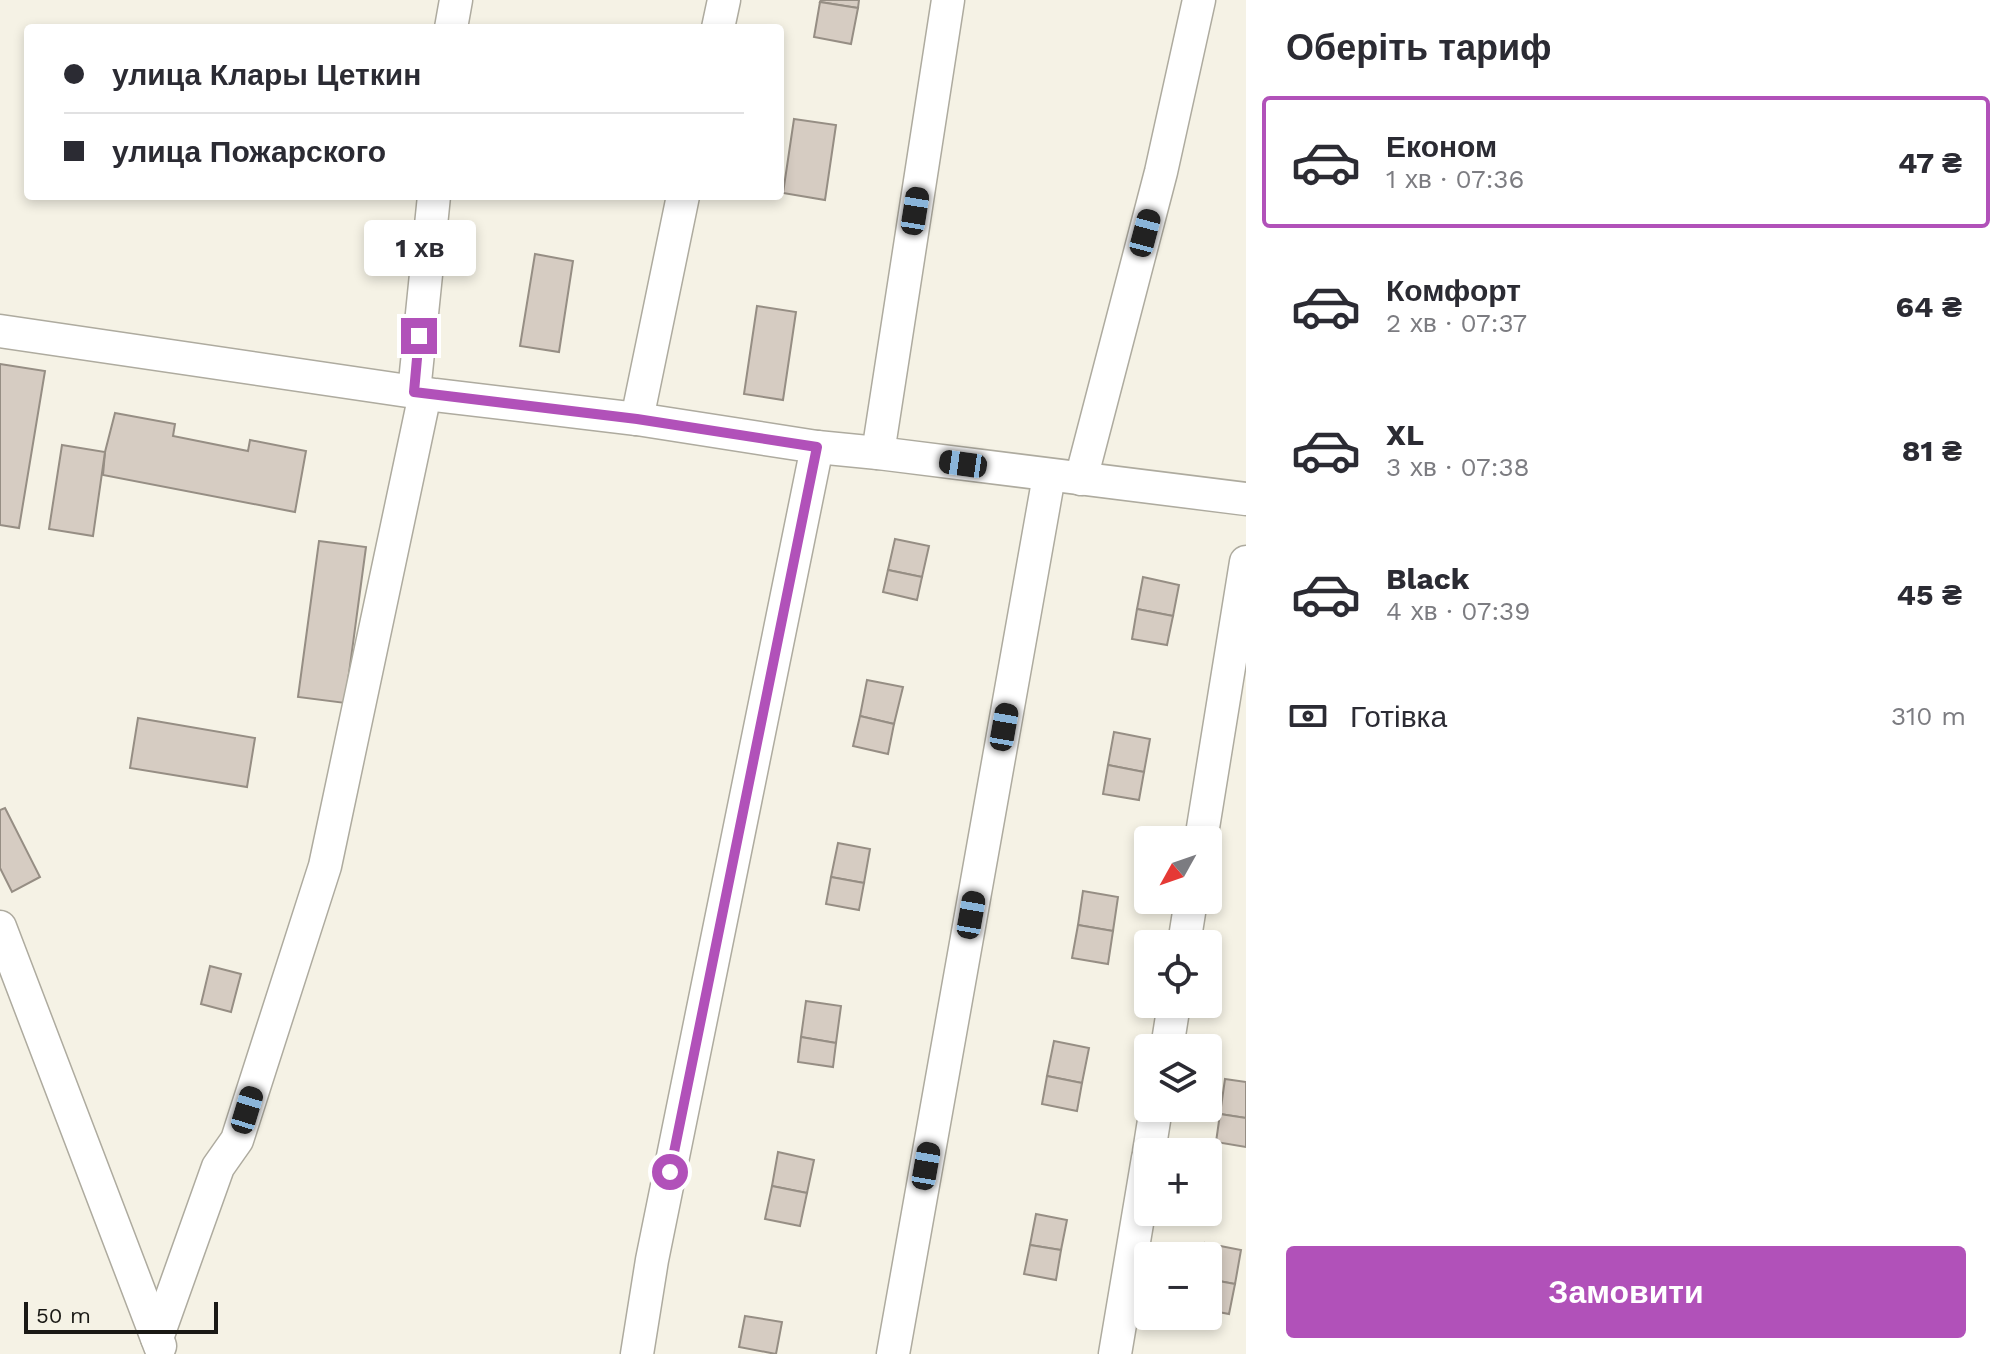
<!DOCTYPE html>
<html lang="uk">
<head>
<meta charset="utf-8">
<style>
	body { margin:0; font-family:"Work Sans",sans-serif; background:#f7f7f7; color:#2b2b33; height:100vh; display:flex; flex-direction:column; font-size:30px; white-space:nowrap }
	* { box-sizing:border-box; margin:0 }
	p { font-size:26px; color:#7c7c81 }
	.icon { flex:none; width:44px; height:44px; fill:none; stroke:currentColor; stroke-width:2; stroke-linecap:round; stroke-linejoin:round }
	.map { position:relative; flex:1; overflow:hidden }
	.drawer { display:flex; flex-direction:column; background:#fff; width:760px }
	.drawer>* { flex:none }
	.hud { position:absolute; left:24px; top:24px; width:760px; height:176px; border-radius:8px; box-shadow:0 4px 12px #0003; display:grid; align-content:center; height:176px; padding:0 40px; background:#fff }
	.needle { width:52px; rotate:230deg }
	.controls { position:absolute; left:1134px; top:826px; display:grid; gap:16px }
	.controls a { display:grid; place-items:center; width:88px; height:88px; border-radius:8px; background:#fff; box-shadow:0 4px 12px #0003; font-size:40px }
	.scale { position:absolute; left:24px; bottom:20px; width:194px; box-sizing:border-box; padding-left:8px; border:4px solid #1a1915; border-top:0; font-size:22px; line-height:28px; white-space:nowrap; color:#1a1915; -webkit-text-stroke:6px #f5f2e5; paint-order:stroke }
	.end { position:absolute; width:36px; height:36px; margin:-18px; border:10px solid #b151b9; background:#fff; box-shadow:0 0 0 4px #fff }
	.from { border-radius:50% }
	.bubble { position:absolute; height:56px; border-radius:8px; background:#fff; box-shadow:0 4px 12px #0003; font-size:26px; font-weight:700; line-height:56px; text-align:center }
	.car { position:absolute; width:24px; height:48px; margin:-24px -12px; border-radius:10px; box-shadow:0 0 6px 2px #0007; background:linear-gradient(#222 24%,#8ab4d8 0 40%,#222 0 76%,#8ab4d8 0 86%,#222 0) }
	.hud b { display:flex; align-items:center; gap:28px; height:76px; font-size:30px }
	.hud b+b { border-top:2px solid #e1e1e2 }
	.hud i { width:20px; height:20px; background:#2b2b33 }
	ul { padding:0; list-style:none }
	li { display:flex; align-items:center; gap:24px; height:132px; margin:0 16px 12px; padding:0 24px; border:4px solid transparent; border-radius:8px }
	li div { flex:1 }
	li b { display:block; font-size:30px }
	li em { font-style:normal; font-weight:700 }
	li.selected { border-color:#b151b9 }
	li>.icon { width:72px; height:72px; stroke-width:1.5 }
	h2 { padding:0 40px; font-size:36px; line-height:96px }
	.pay { display:flex; align-items:center; gap:20px; height:88px; padding:0 40px; font-size:30px }
	.pay p { margin-inline-start:auto }
	.button { display:flex; gap:16px; margin-top:auto; padding:16px 40px }
	.button a { flex:1; height:92px; border-radius:8px; background:#b151b9; color:#fff; font-size:32px; font-weight:700; line-height:92px; text-align:center }
	main { display:flex; flex:1; min-height:0 }
	.map>svg:first-child { display:block }
	.building { fill:#d6ccc2; stroke:#968e84; stroke-width:2 }
	.lines { fill:none; stroke-linecap:round; stroke-linejoin:round }
	.minor-casing { stroke:#aeab9f; stroke-width:35 }
	.minor { stroke:#fff; stroke-width:32 }
	.route { stroke:#b151b9; stroke-width:10 }
</style>
</head>
<body>
<main>
<div class="map">
<svg width="1246" height="1354" viewBox="0 0 1246 1354">
	<rect width="100%" height="100%" fill="#f5f2e5"/>
	<!-- building -->
	<g class="building">
		<path d="M821,0H859L858,8L820,2Z"/>
		<path d="M820,2L858,8L851,44L814,37Z"/>
		<path d="M794,119L836,125L825,200L783,193Z"/>
		<path d="M535,254L573,261L559,352L520,346Z"/>
		<path d="M757,306L796,312L783,400L744,394Z"/>
		<path d="M0,364L45,371L19,528L0,525Z"/>
		<path d="M115,413L175,424L173,436L248,451L250,440L306,451L295,512L103,475L105,452Z"/>
		<path d="M62,445L105,452L93,536L49,529Z"/>
		<path d="M895,539L929,546L922,577L888,570Z"/>
		<path d="M319,541L366,547L345,703L298,697Z"/>
		<path d="M888,570L922,577L917,600L883,592Z"/>
		<path d="M1143,577L1179,585L1173,616L1137,609Z"/>
		<path d="M1137,609L1173,616L1167,645L1132,639Z"/>
		<path d="M867,680L903,687L894,724L860,716Z"/>
		<path d="M860,716L894,724L888,754L853,746Z"/>
		<path d="M138,718L255,738L247,787L130,768Z"/>
		<path d="M1114,732L1150,739L1144,772L1108,765Z"/>
		<path d="M1108,765L1144,772L1139,800L1103,794Z"/>
		<path d="M5,808L40,877L12,892L0,868V810Z"/>
		<path d="M838,843L870,849L864,883L831,877Z"/>
		<path d="M831,877L864,883L859,910L826,904Z"/>
		<path d="M1083,891L1118,897L1113,931L1078,925Z"/>
		<path d="M1078,925L1113,931L1108,964L1072,958Z"/>
		<path d="M210,966L241,974L231,1012L201,1004Z"/>
		<path d="M806,1001L841,1006L836,1043L801,1037Z"/>
		<path d="M801,1037L836,1043L833,1067L798,1062Z"/>
		<path d="M1054,1041L1089,1048L1082,1083L1047,1076Z"/>
		<path d="M1047,1076L1082,1083L1077,1111L1042,1104Z"/>
		<path d="M1225,1079L1246,1082V1118L1220,1114Z"/>
		<path d="M1220,1114L1246,1118V1147L1216,1142Z"/>
		<path d="M778,1152L814,1160L807,1193L772,1186Z"/>
		<path d="M772,1186L807,1193L800,1226L765,1219Z"/>
		<path d="M1036,1214L1067,1220L1061,1250L1030,1245Z"/>
		<path d="M1205,1243L1241,1250L1235,1284L1208,1279V1256H1203Z"/>
		<path d="M1030,1245L1061,1250L1056,1280L1024,1274Z"/>
		<path d="M1208,1279L1235,1284L1229,1314L1208,1310Z"/>
		<path d="M745,1316L782,1322L776,1354L739,1347Z"/>
	</g>
	<g class="lines">
		<defs>
			<g id="minor">
				<path d="M451,28L456,0"/>
				<path d="M718,28L724,0"/>
				<path d="M0,331L435,395L637,419L817,447L878,453L1246,499"/>
				<path d="M414,392L434,196"/>
				<path d="M637,419L683,196"/>
				<path d="M878,453L948,0"/>
				<path d="M1081,479L1161,172L1199,0"/>
				<path d="M1201,840L1246,562"/>
				<path d="M0,927L160,1346"/>
				<path d="M1184,944L1191,900"/>
				<path d="M1167,1048L1174,1004"/>
				<path d="M1149,1152L1156,1108"/>
				<path d="M157,1338L218,1167L237,1140L325,866L425,394"/>
				<path d="M637,1354L652,1260L817,447"/>
				<path d="M893,1354L1049,476"/>
				<path d="M1115,1354L1148,1158"/>
			</g>
		</defs>
		<!-- minor casing -->
		<use href="#minor" class="minor-casing"/>
		<!-- minor -->
		<use href="#minor" class="minor"/>
	</g>
	<g class="lines">
		<!-- route -->
		<path class="route" d="M419,336L414,392L637,419L817,447L670,1172"/>
	</g>
</svg>
<div class="controls">
<a><svg class="needle" viewBox="-14 -14 28 28"><path d="M0-13l5 13h-10z" fill="#e53935"/><path d="M0 13l5-13h-10z" fill="#7c7c81"/></svg></a>
<a><svg class="icon" aria-label="locate" viewBox="0 0 24 24"><circle cx="12" cy="12" r="6"/><path d="M12 2v4M12 18v4M2 12h4M18 12h4"/></svg></a>
<a><svg class="icon" aria-label="layers" viewBox="0 0 24 24"><path d="M12 4l9 5-9 5-9-5zM3 14l9 5 9-5"/></svg></a>
<a>+</a>
<a>−</a>
</div>
<div class="scale">50 m</div>
<i class="end from" style="left:670px;top:1172px"></i>
<i class="end" style="left:419px;top:336px"></i>
<div class="bubble" style="left:364px;top:220px;width:112px">1 хв</div>
<i class="car" style="left:915px;top:211px;rotate:9deg"></i>
<i class="car" style="left:1145px;top:233px;rotate:15deg"></i>
<i class="car" style="left:963px;top:464px;rotate:278deg"></i>
<i class="car" style="left:1004px;top:727px;rotate:10deg"></i>
<i class="car" style="left:971px;top:915px;rotate:10deg"></i>
<i class="car" style="left:247px;top:1110px;rotate:17deg"></i>
<i class="car" style="left:926px;top:1166px;rotate:10deg"></i>
<div class="hud">
<b><i class="from"></i>улица Клары Цеткин</b>
<b><i></i>улица Пожарского</b>
</div>
</div>
<section class="drawer">
<h2>Оберіть тариф</h2>
<ul>
<li class="selected"><svg class="icon" aria-label="car" viewBox="0 0 24 24"><path d="M5 17H2v-5l4-1 3-4h7l3 4 3 1v5h-3M9 17h6M6 11h13"/><circle cx="7" cy="17" r="2"/><circle cx="17" cy="17" r="2"/></svg><div><b>Економ</b><p>1 хв · 07:36</p></div><em>47 ₴</em></li>
<li><svg class="icon" aria-label="car" viewBox="0 0 24 24"><path d="M5 17H2v-5l4-1 3-4h7l3 4 3 1v5h-3M9 17h6M6 11h13"/><circle cx="7" cy="17" r="2"/><circle cx="17" cy="17" r="2"/></svg><div><b>Комфорт</b><p>2 хв · 07:37</p></div><em>64 ₴</em></li>
<li><svg class="icon" aria-label="car" viewBox="0 0 24 24"><path d="M5 17H2v-5l4-1 3-4h7l3 4 3 1v5h-3M9 17h6M6 11h13"/><circle cx="7" cy="17" r="2"/><circle cx="17" cy="17" r="2"/></svg><div><b>XL</b><p>3 хв · 07:38</p></div><em>81 ₴</em></li>
<li><svg class="icon" aria-label="car" viewBox="0 0 24 24"><path d="M5 17H2v-5l4-1 3-4h7l3 4 3 1v5h-3M9 17h6M6 11h13"/><circle cx="7" cy="17" r="2"/><circle cx="17" cy="17" r="2"/></svg><div><b>Black</b><p>4 хв · 07:39</p></div><em>45 ₴</em></li>
</ul>
<div class="pay"><svg class="icon" aria-label="cash" viewBox="0 0 24 24"><path d="M3 7h18v10H3z"/><circle cx="12" cy="12" r="2"/></svg>Готівка<p>310 m</p></div>
<div class="button"><a>Замовити</a></div>
</section>
</main>
</body>
</html>
